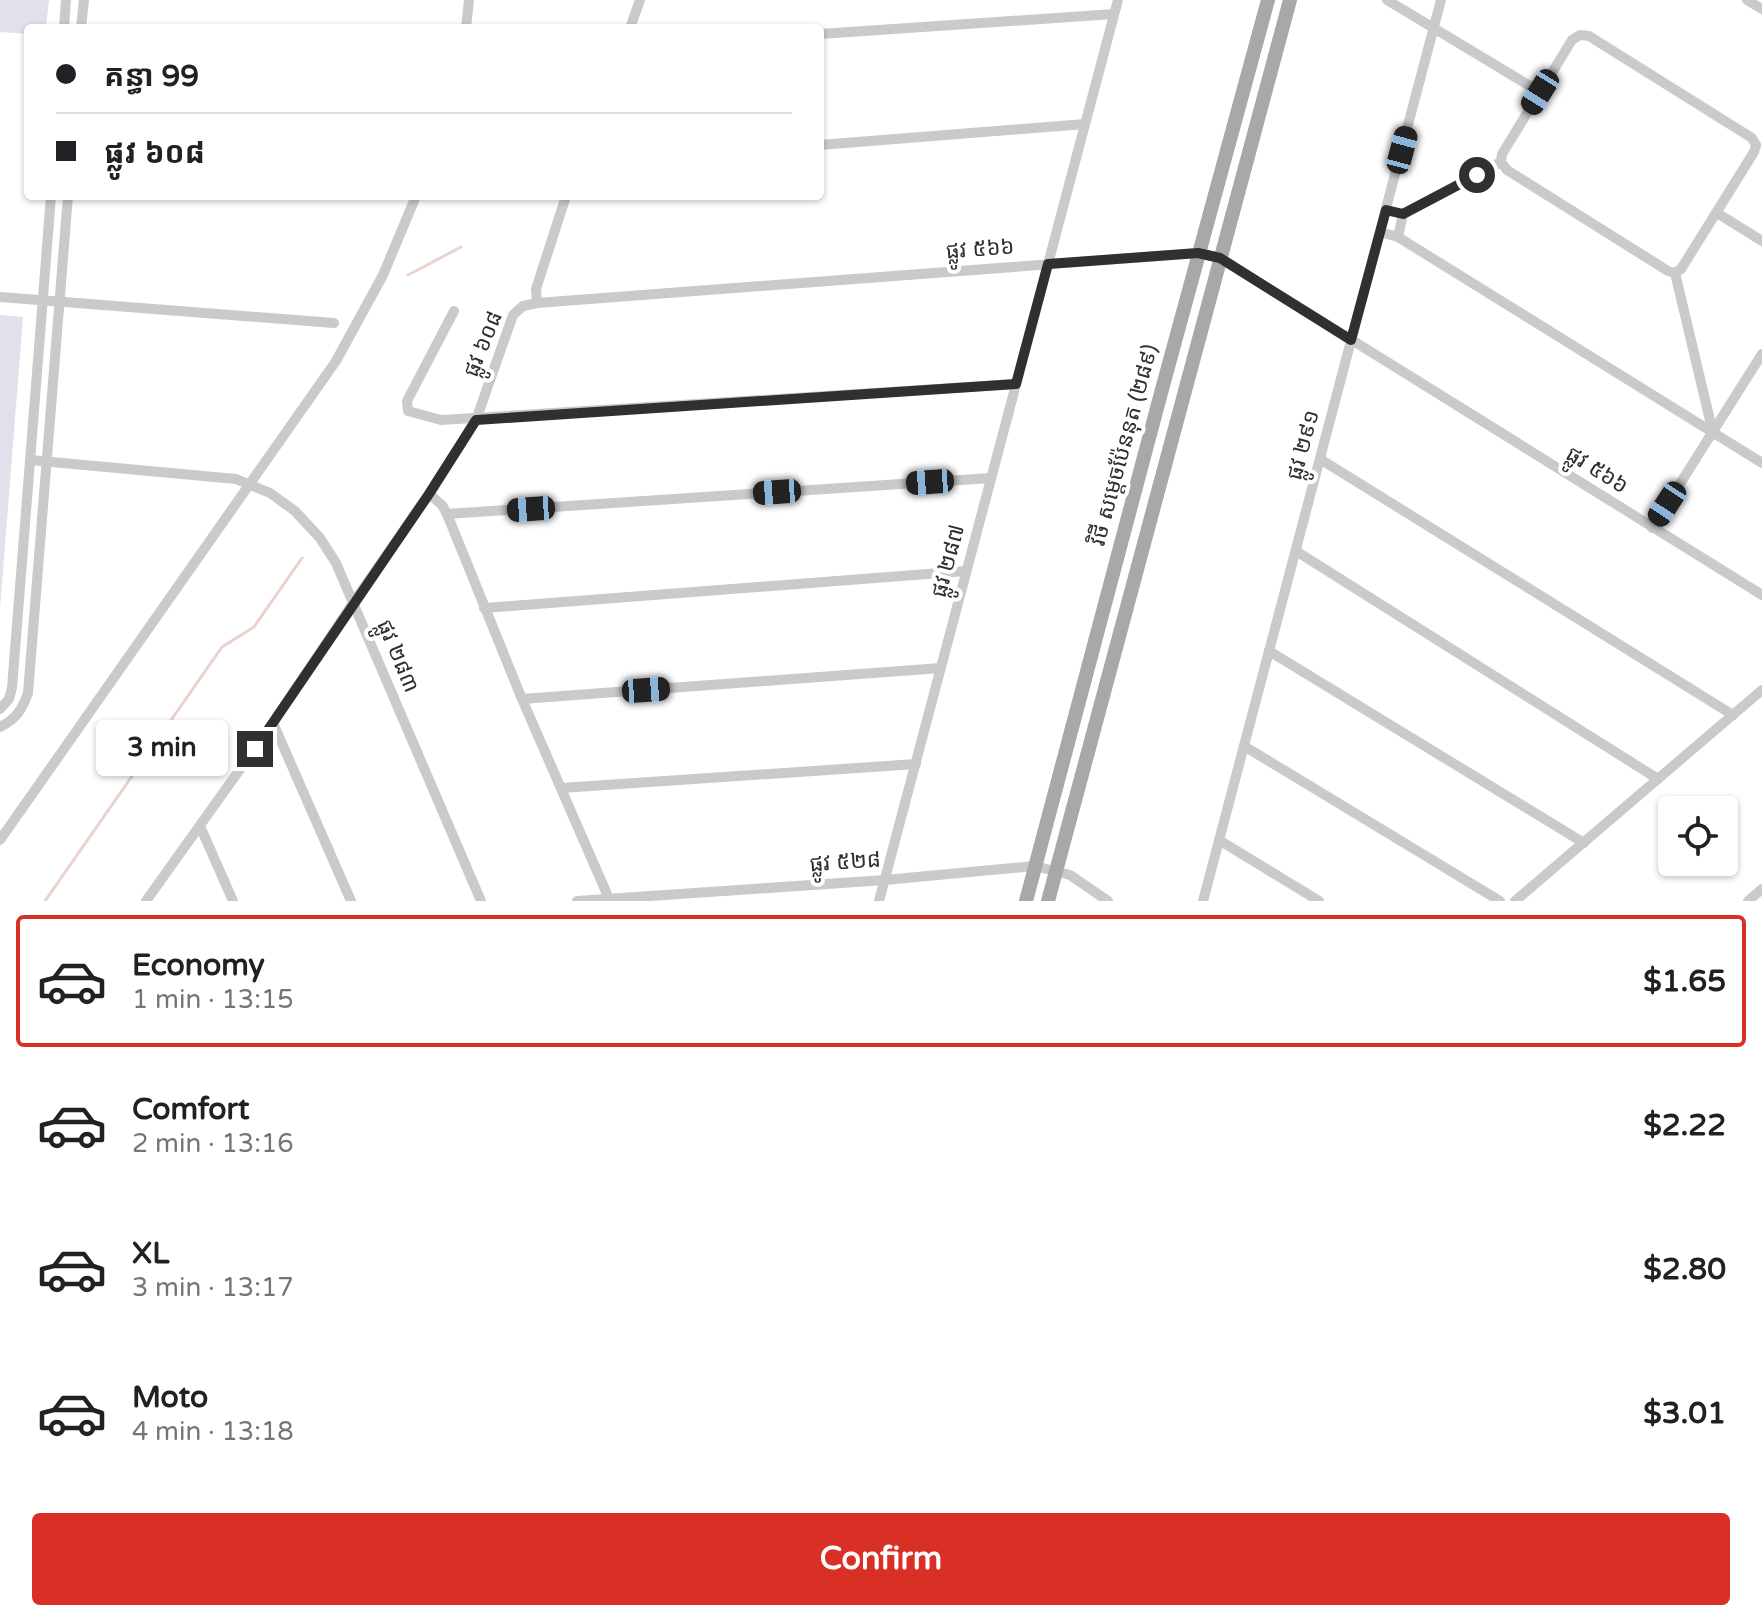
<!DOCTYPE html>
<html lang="en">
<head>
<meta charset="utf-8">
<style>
	body { margin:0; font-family:"Varela Round","Noto Sans Khmer",sans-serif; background:#f6f6f6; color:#202124; height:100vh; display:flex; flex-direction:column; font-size:30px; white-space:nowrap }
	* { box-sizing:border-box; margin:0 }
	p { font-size:26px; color:#757577 }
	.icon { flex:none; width:44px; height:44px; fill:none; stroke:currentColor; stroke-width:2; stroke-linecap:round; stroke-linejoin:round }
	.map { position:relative; height:901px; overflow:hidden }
	.sheet { display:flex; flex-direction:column; background:#fff; flex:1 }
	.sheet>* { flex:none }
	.guide { position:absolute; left:24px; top:24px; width:800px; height:176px; border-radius:8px; box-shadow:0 2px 6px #0004; display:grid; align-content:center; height:176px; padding:0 32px; background:#fff }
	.buttons { position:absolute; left:1658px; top:796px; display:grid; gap:16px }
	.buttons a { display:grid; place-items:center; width:80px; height:80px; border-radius:8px; background:#fff; box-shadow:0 2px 6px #0004; font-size:40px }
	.end { position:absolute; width:36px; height:36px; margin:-18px; border:10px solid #303030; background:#fff; box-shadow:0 0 0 4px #fff }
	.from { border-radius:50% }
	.bubble { position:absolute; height:56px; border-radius:8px; background:#fff; box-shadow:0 2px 6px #0004; font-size:26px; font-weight:700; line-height:56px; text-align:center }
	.car { position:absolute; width:24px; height:48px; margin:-24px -12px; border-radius:10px; box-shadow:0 0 6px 2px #0007; background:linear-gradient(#222 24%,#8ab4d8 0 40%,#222 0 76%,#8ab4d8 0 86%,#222 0) }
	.guide b { display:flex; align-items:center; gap:28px; height:76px; font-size:30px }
	.guide b+b { border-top:2px solid #e0e0e0 }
	.guide i { width:20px; height:20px; background:#202124 }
	ul { padding:14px 0 0; list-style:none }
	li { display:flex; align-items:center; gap:24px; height:132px; margin:0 16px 12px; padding:0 16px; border:4px solid transparent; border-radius:8px }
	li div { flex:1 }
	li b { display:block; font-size:30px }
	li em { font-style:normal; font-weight:700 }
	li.active { border-color:#d93025 }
	li>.icon { width:72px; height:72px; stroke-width:1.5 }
	.button { display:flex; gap:16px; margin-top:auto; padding:16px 32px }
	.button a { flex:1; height:92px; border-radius:8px; background:#d93025; color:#fff; font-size:32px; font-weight:700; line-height:92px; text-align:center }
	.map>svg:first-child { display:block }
	.green { fill:#e3e0ec }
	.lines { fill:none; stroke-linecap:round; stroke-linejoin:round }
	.stream { stroke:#ead2ce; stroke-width:3 }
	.minor { stroke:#cacaca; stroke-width:10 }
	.major { stroke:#a8a8a8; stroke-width:14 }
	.route { stroke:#303030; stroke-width:10 }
	.labels { text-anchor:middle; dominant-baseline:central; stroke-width:8; stroke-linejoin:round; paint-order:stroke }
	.street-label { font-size:22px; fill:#303030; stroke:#fff }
</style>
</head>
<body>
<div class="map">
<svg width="1762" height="901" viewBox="0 0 1762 901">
	<rect width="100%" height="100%" fill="#fff"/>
	<!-- green -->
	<g class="green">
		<path d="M0,0H49L46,28H28V34L0,32Z"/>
		<path d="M0,315L23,317L0,609Z"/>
	</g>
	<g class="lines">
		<!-- stream -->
		<g class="stream">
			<path d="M408,275L461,247"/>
			<path d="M45,901L222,647L254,627L302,558"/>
		</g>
		<!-- minor -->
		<g class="minor">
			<path d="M1387,0L1540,92"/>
			<path d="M1747,0L1762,9"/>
			<path d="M64,28L66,0"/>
			<path d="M81,28L84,0"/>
			<path d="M466,28L469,0"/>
			<path d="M630,28L640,0"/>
			<path d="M820,34L1114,14"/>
			<path d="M820,145L1085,124"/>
			<path d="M1501,162L1502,154L1572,40L1580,35L1589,36L1752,138L1756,145"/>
			<path d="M1501,162L1507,170L1668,271L1675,273"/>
			<path d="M1386,210L1403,214L1501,162"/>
			<path d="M1717,213L1762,241"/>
			<path d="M1380,232L1398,237L1762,463"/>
			<path d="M1398,237L1403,214"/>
			<path d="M1675,273L1713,433"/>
			<path d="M1675,273L1681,269L1754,152L1756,145"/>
			<path d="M0,297L334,323"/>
			<path d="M537,303L536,289L566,196"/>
			<path d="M454,311L407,401L408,411L441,420L1016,384"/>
			<path d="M1320,459L1733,715"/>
			<path d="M30,460L236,479L270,493L295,511L320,538L336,563L481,901"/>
			<path d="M429,494L442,505L447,514L522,699L610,901"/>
			<path d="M447,514L991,478"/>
			<path d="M1652,528L1762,354"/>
			<path d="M1296,551L1658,779"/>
			<path d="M484,608L966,571"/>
			<path d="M1269,651L1584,843"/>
			<path d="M522,699L941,668"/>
			<path d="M0,709L9,699L12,688L51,196"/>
			<path d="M273,723L351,901"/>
			<path d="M0,727C16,719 22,710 28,693L68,196"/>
			<path d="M1244,746L1500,901"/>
			<path d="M561,788L916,764"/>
			<path d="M200,826L233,901"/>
			<path d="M0,840L336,361L383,275L416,196"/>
			<path d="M1219,840L1319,901"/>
			<path d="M146,901L273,723L353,603L429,494L458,449L476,420L513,315L523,306L537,303L1198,253L1220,258L1762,595"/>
			<path d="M577,901L885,880L1035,866L1070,875L1108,901"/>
			<path d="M879,901L1118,0"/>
			<path d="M1203,901L1441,0"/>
			<path d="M1515,901L1762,690"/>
			<path d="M1748,901L1762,889"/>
		</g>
		<!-- major -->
		<g class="major">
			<path d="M1026,901L1161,393L1268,0"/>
			<path d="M1048,901L1290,0"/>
		</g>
	</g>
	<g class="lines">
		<!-- route -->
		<path class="route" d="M255,749L429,494L476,420L1016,384L1048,264L1198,253L1220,258L1351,340L1386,210L1403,214L1477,175"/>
	</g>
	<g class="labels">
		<!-- street labels -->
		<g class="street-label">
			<text transform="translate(980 249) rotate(-4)">ផ្លូវ ៥៦៦</text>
			<text transform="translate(483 344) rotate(-68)">ផ្លូវ ៦០៨</text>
			<text transform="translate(1124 445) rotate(-75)">វិថី សម្តេចប៉ែននុត (២៨៩)</text>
			<text transform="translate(1303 445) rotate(-75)">ផ្លូវ ២៩១</text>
			<text transform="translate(1597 470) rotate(32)">ផ្លូវ ៥៦៦</text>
			<text transform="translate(948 561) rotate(-75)">ផ្លូវ ២៨៧</text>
			<text transform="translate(398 656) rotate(67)">ផ្លូវ ២៨៣</text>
			<text transform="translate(845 862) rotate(-4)">ផ្លូវ ៥២៨</text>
		</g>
	</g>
</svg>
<div class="buttons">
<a><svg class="icon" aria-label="locate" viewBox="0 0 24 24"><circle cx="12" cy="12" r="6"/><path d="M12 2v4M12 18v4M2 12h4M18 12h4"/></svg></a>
</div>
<i class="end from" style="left:1477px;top:175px"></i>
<i class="end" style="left:255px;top:749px"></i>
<div class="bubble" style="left:96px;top:720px;width:132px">3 min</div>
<i class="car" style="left:1540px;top:92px;rotate:212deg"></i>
<i class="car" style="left:1402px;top:150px;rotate:15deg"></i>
<i class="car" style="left:930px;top:482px;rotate:266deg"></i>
<i class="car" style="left:777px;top:492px;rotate:266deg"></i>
<i class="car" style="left:1667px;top:504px;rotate:213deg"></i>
<i class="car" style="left:531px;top:509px;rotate:266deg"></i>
<i class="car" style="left:646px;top:690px;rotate:86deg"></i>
<div class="guide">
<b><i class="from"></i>គន្ធា 99</b>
<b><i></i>ផ្លូវ ៦០៨</b>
</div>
</div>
<section class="sheet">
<ul>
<li class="active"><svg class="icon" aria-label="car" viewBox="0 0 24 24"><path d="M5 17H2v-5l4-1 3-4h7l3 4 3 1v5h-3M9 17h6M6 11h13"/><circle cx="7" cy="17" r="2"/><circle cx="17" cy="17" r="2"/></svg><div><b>Economy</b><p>1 min · 13:15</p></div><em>$1.65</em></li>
<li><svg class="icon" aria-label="car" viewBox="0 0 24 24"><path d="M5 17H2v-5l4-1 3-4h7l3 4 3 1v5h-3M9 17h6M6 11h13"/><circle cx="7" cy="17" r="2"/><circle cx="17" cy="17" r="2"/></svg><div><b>Comfort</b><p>2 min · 13:16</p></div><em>$2.22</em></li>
<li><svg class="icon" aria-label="car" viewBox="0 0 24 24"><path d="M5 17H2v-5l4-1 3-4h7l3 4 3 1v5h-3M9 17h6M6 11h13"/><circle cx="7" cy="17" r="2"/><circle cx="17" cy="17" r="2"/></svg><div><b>XL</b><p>3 min · 13:17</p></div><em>$2.80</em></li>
<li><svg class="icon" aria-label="car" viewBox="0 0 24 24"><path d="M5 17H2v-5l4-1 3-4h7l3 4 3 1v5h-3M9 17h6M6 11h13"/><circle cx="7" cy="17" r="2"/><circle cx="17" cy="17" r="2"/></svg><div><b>Moto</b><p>4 min · 13:18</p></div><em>$3.01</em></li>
</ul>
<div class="button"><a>Confirm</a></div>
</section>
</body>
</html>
